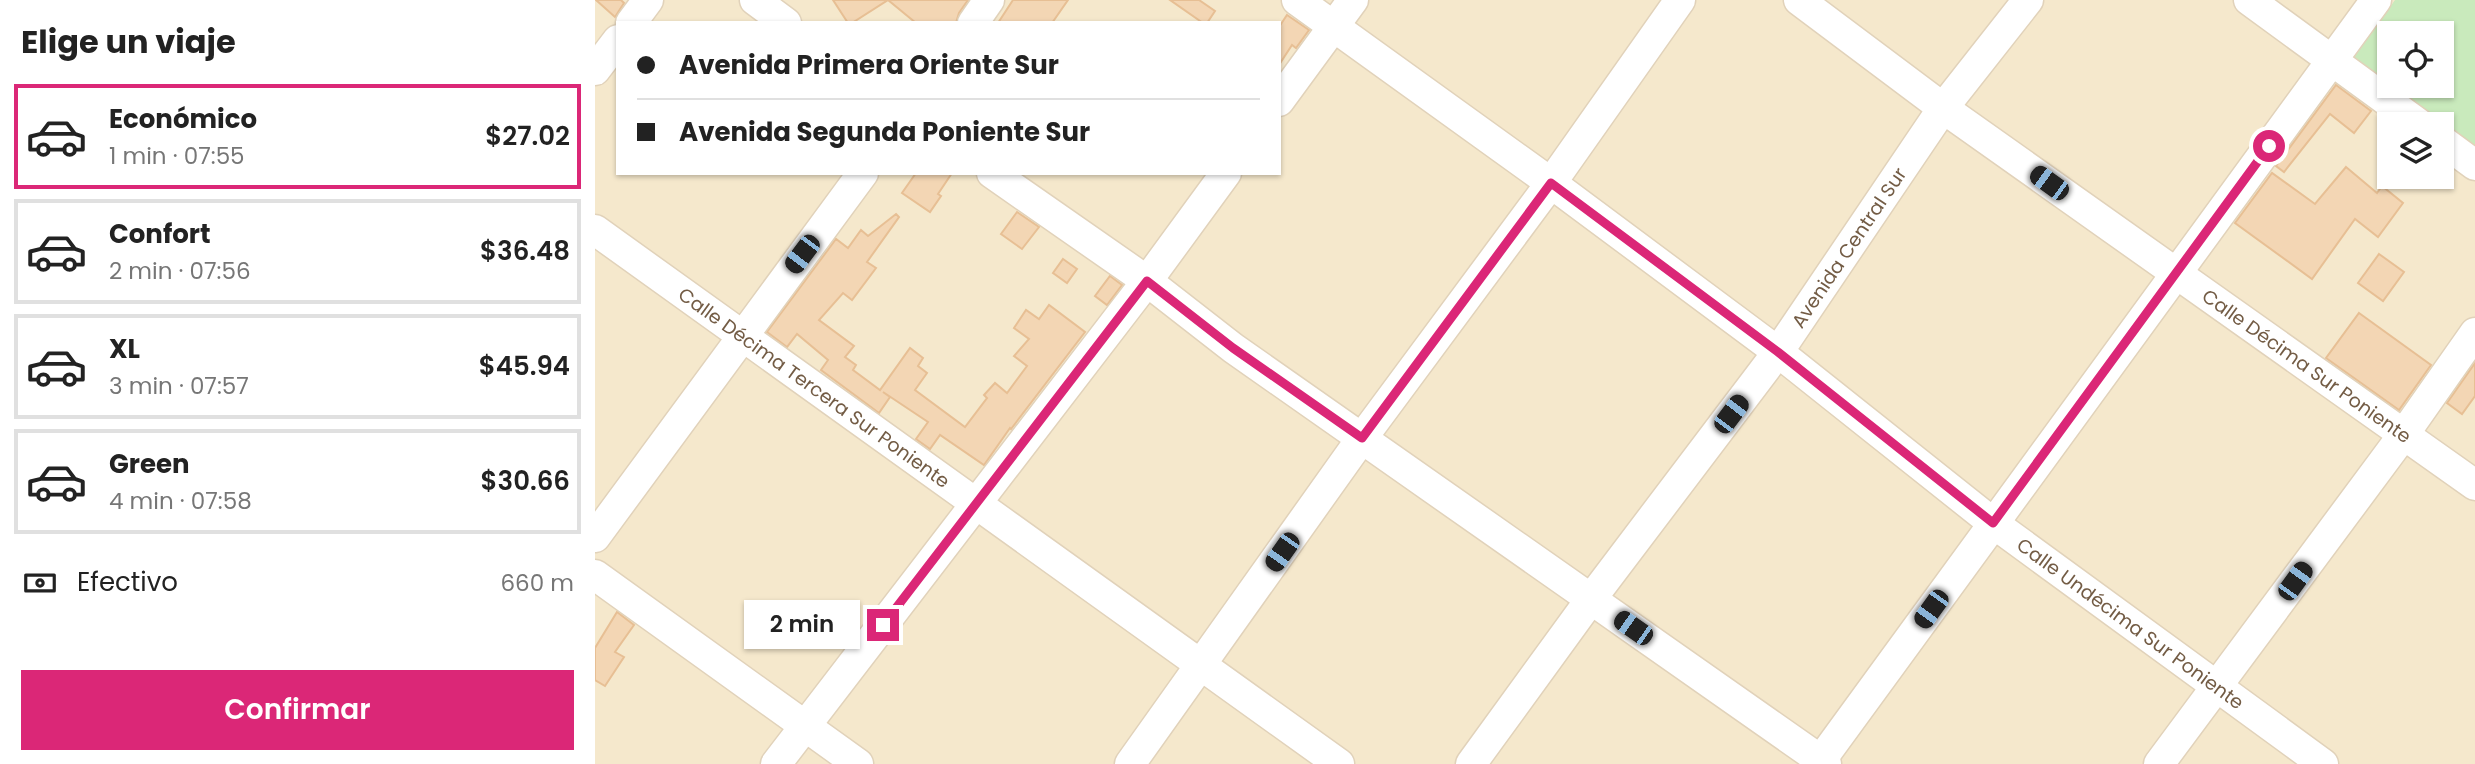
<!DOCTYPE html>
<html lang="es">
<head>
<meta charset="utf-8">
<style>
	body { margin:0; font-family:Poppins,sans-serif; background:#f6f6f6; color:#222; height:100vh; display:flex; flex-direction:column; font-size:26px; white-space:nowrap }
	* { box-sizing:border-box; margin:0 }
	p { font-size:23px; color:#767676 }
	.icon { flex:none; width:38px; height:38px; fill:none; stroke:currentColor; stroke-width:2; stroke-linecap:round; stroke-linejoin:round }
	.map { position:relative; flex:1; overflow:hidden }
	.sheet { display:flex; flex-direction:column; background:#fff; width:595px }
	.sheet>* { flex:none }
	.top-card { position:absolute; left:21px; top:21px; width:665px; height:154px; border-radius:0px; box-shadow:0 2px 5px #0004; display:grid; align-content:center; height:154px; padding:0 21px; background:#fff }
	.buttons { position:absolute; left:1782px; top:21px; display:grid; gap:14px }
	.buttons a { display:grid; place-items:center; width:77px; height:77px; border-radius:0px; background:#fff; box-shadow:0 2px 5px #0004; font-size:35px }
	.end { position:absolute; width:32px; height:32px; margin:-16px; border:9px solid #db2777; background:#fff; box-shadow:0 0 0 4px #fff }
	.from { border-radius:50% }
	.bubble { position:absolute; height:49px; border-radius:0px; background:#fff; box-shadow:0 2px 5px #0004; font-size:23px; font-weight:600; line-height:49px; text-align:center }
	.car { position:absolute; width:21px; height:42px; margin:-21px -10px; border-radius:9px; box-shadow:0 0 5px 2px #0007; background:linear-gradient(#222 24%,#8ab4d8 0 40%,#222 0 76%,#8ab4d8 0 86%,#222 0) }
	.top-card b { display:flex; align-items:center; gap:24px; height:66px; font-size:26px }
	.top-card b+b { border-top:2px solid #e0e0e0 }
	.top-card i { width:18px; height:18px; background:#222 }
	ul { padding:0; list-style:none }
	li { display:flex; align-items:center; gap:21px; height:105px; margin:0 14px 10px; padding:0 7px; border:4px solid #e0e0e0; border-radius:0px }
	li div { flex:1 }
	li b { display:block; font-size:26px }
	li em { font-style:normal; font-weight:600 }
	li.on { border-color:#db2777 }
	li>.icon { width:63px; height:63px; stroke-width:1.5 }
	h2 { padding:0 21px; font-size:32px; line-height:84px }
	.pay { display:flex; align-items:center; gap:18px; height:77px; padding:0 21px; font-size:26px }
	.pay p { margin-inline-start:auto }
	.cta { display:flex; gap:14px; margin-top:auto; padding:14px 21px }
	.cta a { flex:1; height:80px; border-radius:0px; background:#db2777; color:#fff; font-size:28px; font-weight:600; line-height:80px; text-align:center }
	main { display:flex; flex:1; min-height:0 }
	.map>svg:first-child { display:block }
	.residential { fill:#f5e8cc; fill-rule:evenodd }
	.green { fill:#c9eabc }
	.building { fill:#f3d6b4; stroke:#e7bf94; stroke-width:2 }
	.lines { fill:none; stroke-linecap:round; stroke-linejoin:round }
	.minor-casing { stroke:#e1d2ba; stroke-width:33 }
	.minor { stroke:#fff; stroke-width:30 }
	.route { stroke:#db2777; stroke-width:9 }
	.labels { text-anchor:middle; dominant-baseline:central; stroke-width:5; stroke-linejoin:round; paint-order:stroke }
	.street-label { font-size:19px; fill:#735c45; stroke:#fff8e5 }
</style>
</head>
<body>
<main>
<section class="sheet">
<h2>Elige un viaje</h2>
<ul>
<li class="on"><svg class="icon" aria-label="car" viewBox="0 0 24 24"><path d="M5 17H2v-5l4-1 3-4h7l3 4 3 1v5h-3M9 17h6M6 11h13"/><circle cx="7" cy="17" r="2"/><circle cx="17" cy="17" r="2"/></svg><div><b>Económico</b><p>1 min · 07:55</p></div><em>$27.02</em></li>
<li><svg class="icon" aria-label="car" viewBox="0 0 24 24"><path d="M5 17H2v-5l4-1 3-4h7l3 4 3 1v5h-3M9 17h6M6 11h13"/><circle cx="7" cy="17" r="2"/><circle cx="17" cy="17" r="2"/></svg><div><b>Confort</b><p>2 min · 07:56</p></div><em>$36.48</em></li>
<li><svg class="icon" aria-label="car" viewBox="0 0 24 24"><path d="M5 17H2v-5l4-1 3-4h7l3 4 3 1v5h-3M9 17h6M6 11h13"/><circle cx="7" cy="17" r="2"/><circle cx="17" cy="17" r="2"/></svg><div><b>XL</b><p>3 min · 07:57</p></div><em>$45.94</em></li>
<li><svg class="icon" aria-label="car" viewBox="0 0 24 24"><path d="M5 17H2v-5l4-1 3-4h7l3 4 3 1v5h-3M9 17h6M6 11h13"/><circle cx="7" cy="17" r="2"/><circle cx="17" cy="17" r="2"/></svg><div><b>Green</b><p>4 min · 07:58</p></div><em>$30.66</em></li>
</ul>
<div class="pay"><svg class="icon" aria-label="cash" viewBox="0 0 24 24"><path d="M3 7h18v10H3z"/><circle cx="12" cy="12" r="2"/></svg>Efectivo<p>660 m</p></div>
<div class="cta"><a>Confirmar</a></div>
</section>
<div class="map">
<svg width="1880" height="764" viewBox="0 0 1880 764">
	<rect width="100%" height="100%" fill="#fdf5de"/>
	<!-- residential -->
	<path class="residential" d="M0,0H1880V764H0ZM23,23H684V173H23ZM1794,33H1846V86H1794ZM1794,124H1846V177H1794Z"/>
	<!-- green -->
	<path class="green" d="M1800,0H1880V149L1794,86H1846V33H1794V85L1758,59Z"/>
	<!-- building -->
	<g class="building">
		<path d="M1,0H26L29,3L20,17Z"/>
		<path d="M238,0H293L257,23H253Z"/>
		<path d="M293,0H373L364,13L361,23H321Z"/>
		<path d="M418,0H473L457,23H403Z"/>
		<path d="M575,0H604L620,11L612,23H608Z"/>
		<path d="M692,15L714,30L701,48L697,45L684,65V27Z"/>
		<path d="M1741,85L1776,111L1759,133L1735,114L1689,172L1681,166Z"/>
		<path d="M1751,167L1782,193L1787,186L1808,203L1783,237L1760,219L1717,279L1640,223L1677,173L1720,204Z"/>
		<path d="M321,173H357L343,194L346,196L335,212L307,193Z"/>
		<path d="M422,212L444,227L427,249L406,234Z"/>
		<path d="M301,214L304,217L272,262L281,268L257,300L248,293L224,320L259,346L250,357L261,365L258,370L285,390L315,348L328,358L323,366L332,373L320,390L370,427L392,398L389,395L400,383L412,393L432,366L419,356L434,339L419,328L431,310L444,319L454,305L490,332L416,429L415,428L389,465L345,435L335,449L321,439L333,422L288,392L295,397L284,413L226,370L233,360L202,334L192,347L172,332L241,239L253,248L266,230L273,236Z"/>
		<path d="M1784,254L1809,272L1788,301L1763,283Z"/>
		<path d="M468,259L482,269L472,283L458,273Z"/>
		<path d="M515,276L527,285L512,305L500,296Z"/>
		<path d="M1764,313L1836,365L1804,410L1731,358Z"/>
		<path d="M1880,363V396L1867,414L1852,403Z"/>
		<path d="M22,612L39,625L20,652L29,657L10,686L0,680V648Z"/>
	</g>
	<g class="lines">
		<defs>
			<g id="minor">
				<path d="M160,0L191,23"/>
				<path id="s1" d="M702,0L956,183L1183,352L1398,523L1728,764"/>
				<path id="s2" d="M1204,0L1348,108L1880,485"/>
				<path d="M1654,0L1824,124"/>
				<path d="M36,23L53,0"/>
				<path d="M378,23L394,0"/>
				<path d="M0,70L23,40"/>
				<path d="M684,101L758,0"/>
				<path d="M1846,140L1880,165"/>
				<path d="M397,173L552,281L638,348L1231,764"/>
				<path id="s3" d="M0,230L744,764"/>
				<path d="M0,537L268,173"/>
				<path d="M0,575L263,764"/>
				<path d="M181,764L552,281L631,173"/>
				<path d="M535,764L767,438L956,183L1085,0"/>
				<path id="s4" d="M876,764L996,599L1183,352L1348,108L1433,0"/>
				<path d="M1223,764L1781,0"/>
				<path d="M1564,764L1809,434L1880,333"/>
			</g>
		</defs>
		<!-- minor casing -->
		<use href="#minor" class="minor-casing"/>
		<!-- minor -->
		<use href="#minor" class="minor"/>
	</g>
	<g class="lines">
		<!-- route -->
		<path class="route" d="M288,625L552,281L638,348L767,438L956,183L1183,352L1398,523L1674,146"/>
	</g>
	<g class="labels">
		<!-- street labels -->
		<g class="street-label">
			<text stroke="none"><textPath href="#s4" startOffset="640">Avenida Central Sur</textPath></text>
			<text stroke="none"><textPath href="#s2" startOffset="626">Calle Décima Sur Poniente</textPath></text>
			<text stroke="none"><textPath href="#s3" startOffset="270">Calle Décima Tercera Sur Poniente</textPath></text>
			<text stroke="none"><textPath href="#s1" startOffset="1041">Calle Undécima Sur Poniente</textPath></text>
		</g>
	</g>
</svg>
<div class="buttons">
<a><svg class="icon" aria-label="locate" viewBox="0 0 24 24"><circle cx="12" cy="12" r="6"/><path d="M12 2v4M12 18v4M2 12h4M18 12h4"/></svg></a>
<a><svg class="icon" aria-label="layers" viewBox="0 0 24 24"><path d="M12 4l9 5-9 5-9-5zM3 14l9 5 9-5"/></svg></a>
</div>
<i class="end from" style="left:1674px;top:146px"></i>
<i class="end" style="left:288px;top:625px"></i>
<div class="bubble" style="left:149px;top:600px;width:116px">2 min</div>
<i class="car" style="left:1454px;top:183px;rotate:306deg"></i>
<i class="car" style="left:207px;top:254px;rotate:217deg"></i>
<i class="car" style="left:1136px;top:414px;rotate:37deg"></i>
<i class="car" style="left:687px;top:552px;rotate:215deg"></i>
<i class="car" style="left:1700px;top:581px;rotate:36deg"></i>
<i class="car" style="left:1336px;top:609px;rotate:216deg"></i>
<i class="car" style="left:1038px;top:628px;rotate:305deg"></i>
<div class="top-card">
<b><i class="from"></i>Avenida Primera Oriente Sur</b>
<b><i></i>Avenida Segunda Poniente Sur</b>
</div>
</div>
</main>
</body>
</html>
